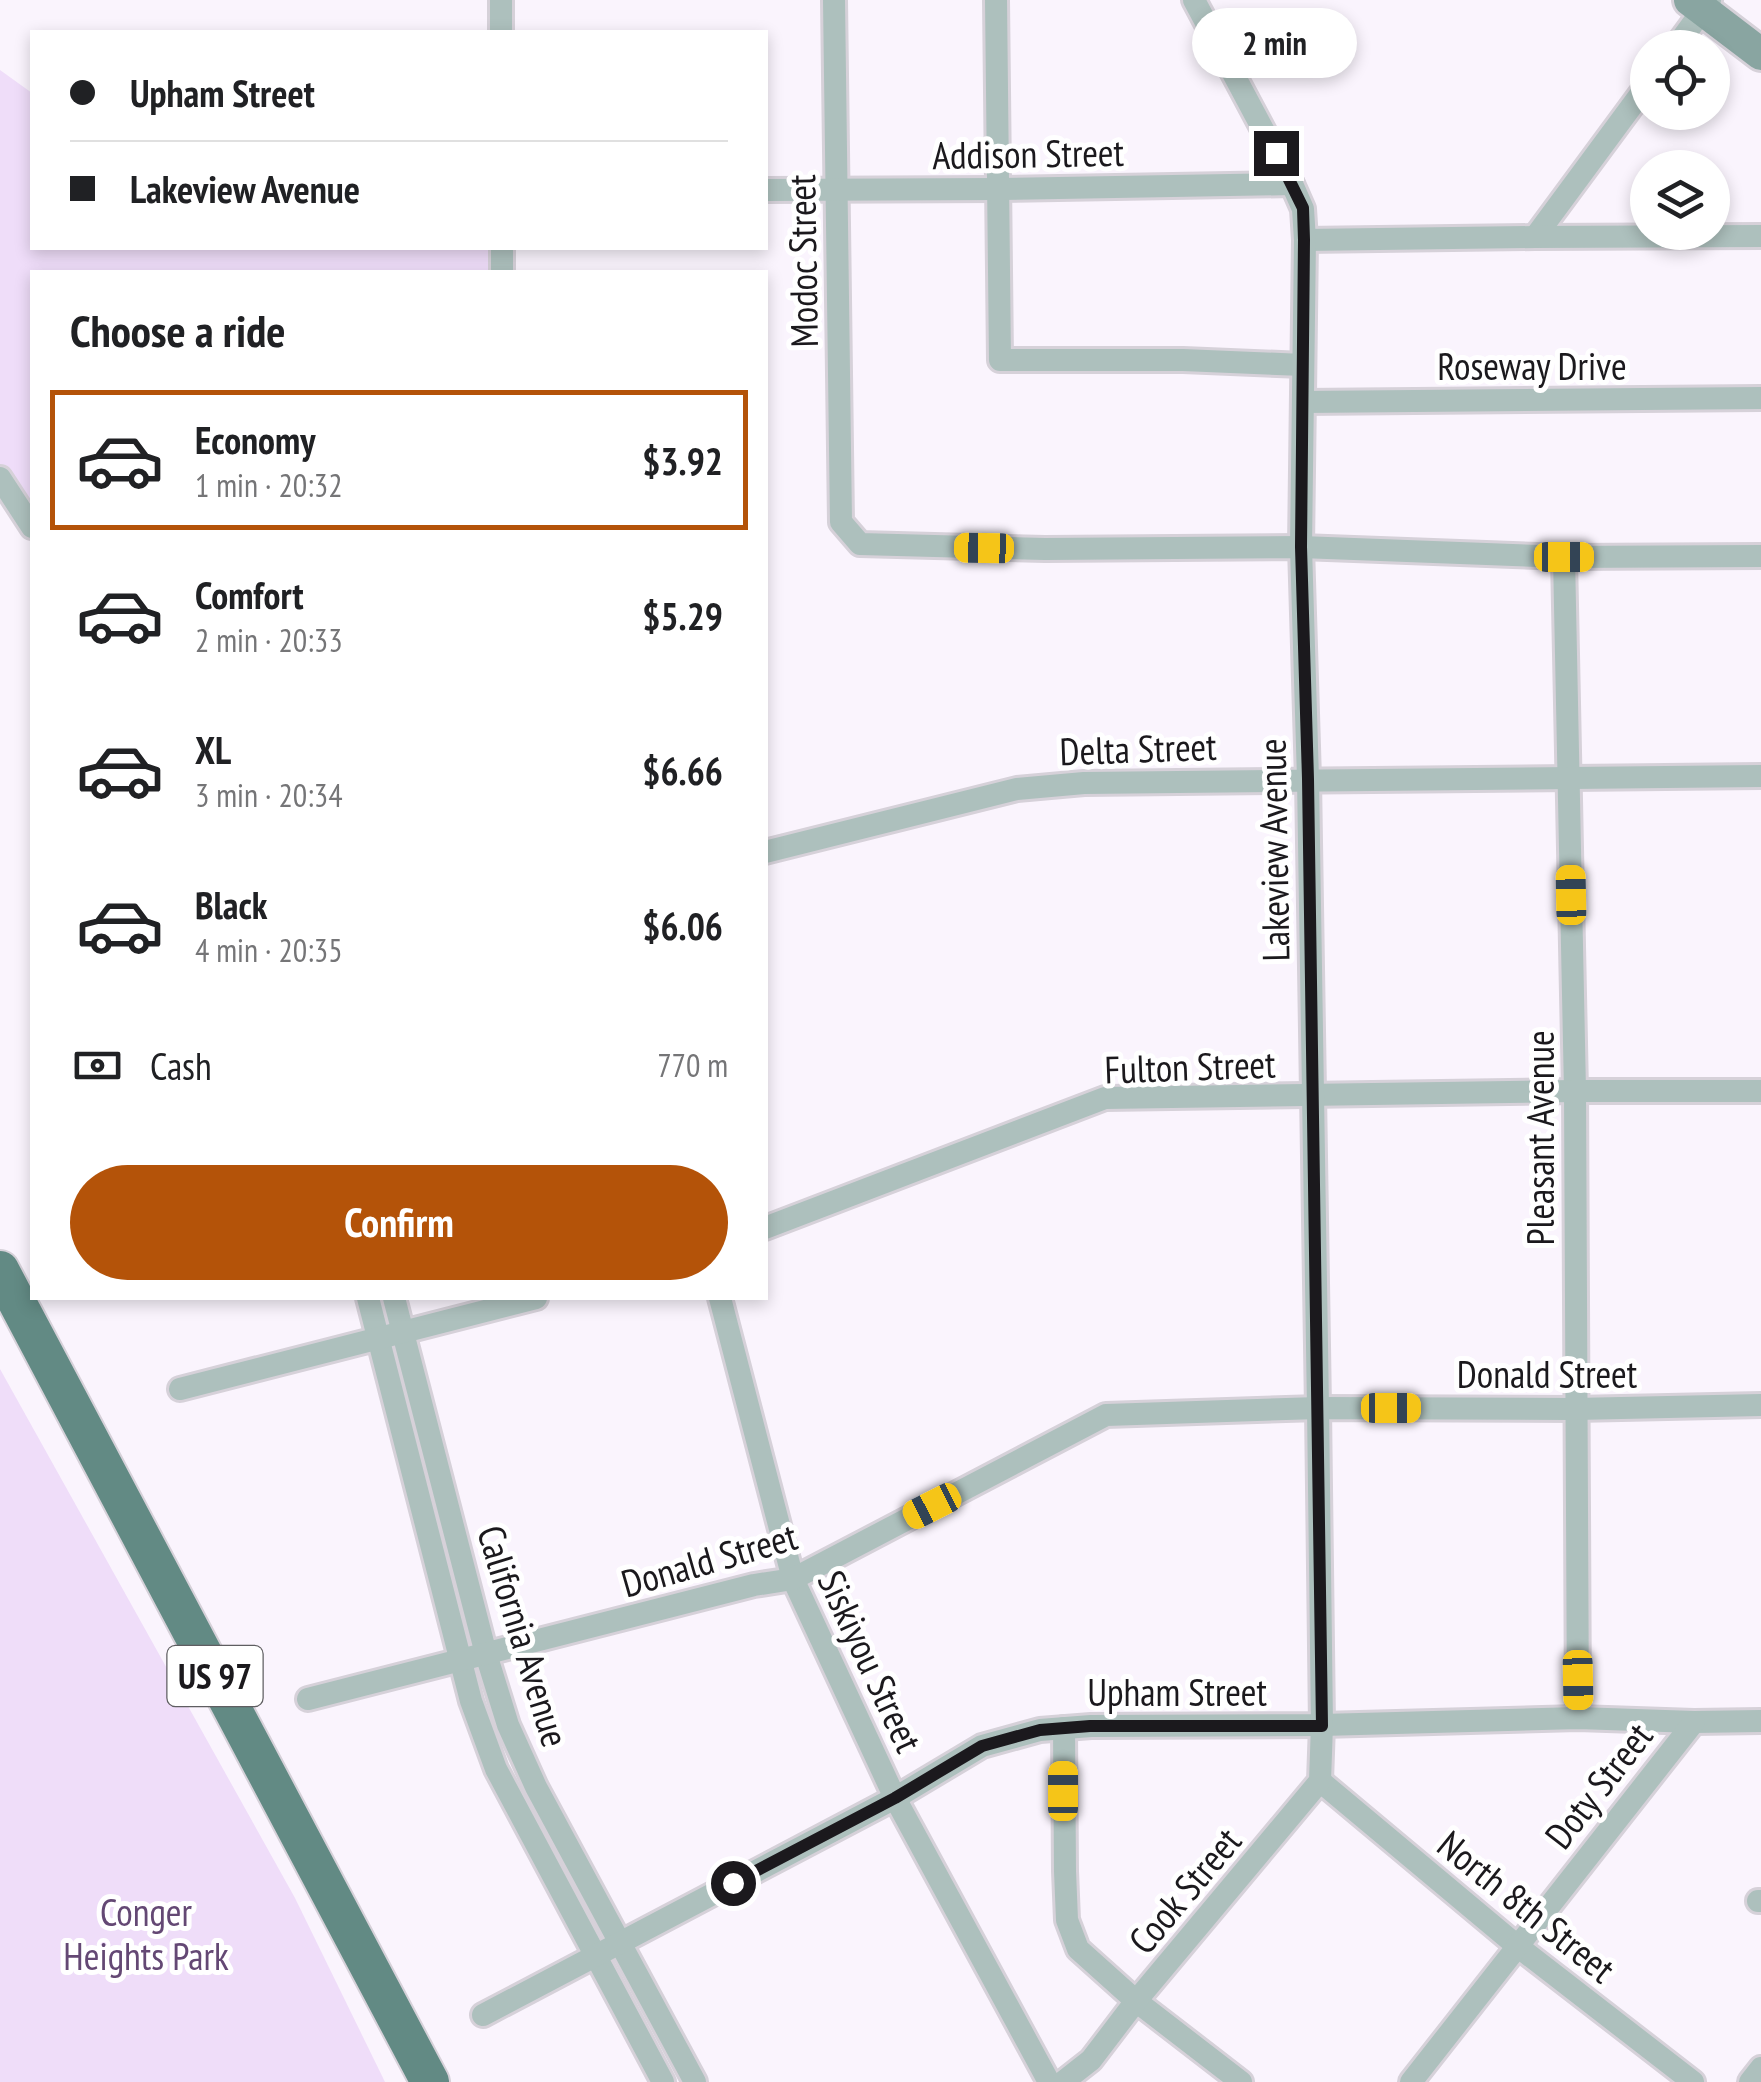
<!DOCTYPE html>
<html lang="en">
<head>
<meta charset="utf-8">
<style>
	body { margin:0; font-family:"PT Sans Narrow",sans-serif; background:#f2f2f2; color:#202124; height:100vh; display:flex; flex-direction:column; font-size:38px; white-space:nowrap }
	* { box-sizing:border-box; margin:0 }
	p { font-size:32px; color:#757577 }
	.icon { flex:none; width:55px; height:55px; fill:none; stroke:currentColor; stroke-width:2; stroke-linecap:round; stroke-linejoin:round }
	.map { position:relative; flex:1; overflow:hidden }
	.drawer { position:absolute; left:30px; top:270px; width:738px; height:1030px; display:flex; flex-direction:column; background:#fff; border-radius:0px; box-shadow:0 5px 15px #0003 }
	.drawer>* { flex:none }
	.hud { position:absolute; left:30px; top:30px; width:738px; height:220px; border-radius:0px; box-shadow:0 5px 15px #0003; display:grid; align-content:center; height:220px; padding:0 40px; background:#fff }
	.buttons { position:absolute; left:1630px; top:30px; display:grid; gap:20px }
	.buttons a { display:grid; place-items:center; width:100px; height:100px; border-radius:50%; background:#fff; box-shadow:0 5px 15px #0003; font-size:50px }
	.end { position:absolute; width:45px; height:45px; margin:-22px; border:12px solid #1b191d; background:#fff; box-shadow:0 0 0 5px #fff }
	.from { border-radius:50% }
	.bubble { position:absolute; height:70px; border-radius:35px; background:#fff; box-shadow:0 5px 15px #0003; font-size:32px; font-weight:700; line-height:70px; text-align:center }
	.car { position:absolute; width:30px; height:60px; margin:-30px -15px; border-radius:12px; box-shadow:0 0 8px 2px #0007; background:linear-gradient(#f5c518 24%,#345 0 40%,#f5c518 0 76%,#345 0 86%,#f5c518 0) }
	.hud b { display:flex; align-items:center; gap:35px; height:95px; font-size:38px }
	.hud b+b { border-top:2px solid #e0e0e0 }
	.hud i { width:25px; height:25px; background:#202124 }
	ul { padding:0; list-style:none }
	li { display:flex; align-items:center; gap:30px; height:140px; margin:0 20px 15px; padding:0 20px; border:5px solid transparent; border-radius:0px }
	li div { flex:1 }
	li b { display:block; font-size:38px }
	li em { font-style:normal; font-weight:700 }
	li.selected { border-color:#b45309 }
	li>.icon { width:90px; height:90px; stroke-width:1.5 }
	h2 { padding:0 40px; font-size:45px; line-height:120px }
	.pay { display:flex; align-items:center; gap:25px; height:110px; padding:0 40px; font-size:38px }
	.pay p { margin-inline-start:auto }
	.action { display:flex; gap:20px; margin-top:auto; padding:20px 40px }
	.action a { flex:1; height:115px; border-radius:60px; background:#b45309; color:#fff; font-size:40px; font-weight:700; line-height:115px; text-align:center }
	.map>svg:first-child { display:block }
	.green { fill:#efddf9 }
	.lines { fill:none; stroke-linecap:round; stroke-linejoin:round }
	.minor-casing { stroke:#d6d1d9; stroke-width:28 }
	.secondary-casing { stroke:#d6d1d9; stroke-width:38 }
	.trunk-casing { stroke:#d6d1d9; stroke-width:42 }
	.minor { stroke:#adc0bd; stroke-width:22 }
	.secondary { stroke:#89a5a1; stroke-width:32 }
	.trunk { stroke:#628a84; stroke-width:38 }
	.route { stroke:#1b191d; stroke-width:12 }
	.labels { text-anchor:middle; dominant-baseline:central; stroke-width:10; stroke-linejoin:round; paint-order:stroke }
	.shield { fill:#fff; stroke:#5f5e61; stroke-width:2.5 }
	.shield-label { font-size:35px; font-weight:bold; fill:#1b191d }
	.street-label { font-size:38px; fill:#1b191d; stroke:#fff }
	.park-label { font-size:38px; fill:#644874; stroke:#fff }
</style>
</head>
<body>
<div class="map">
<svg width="1761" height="2082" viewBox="0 0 1761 2082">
	<rect width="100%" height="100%" fill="#faf4fd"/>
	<!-- green -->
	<g class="green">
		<path d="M0,70L32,93V248H502V272H32V540L0,484Z"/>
		<path d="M0,1369L295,1898L385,2082H0Z"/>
	</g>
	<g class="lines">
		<defs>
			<g id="minor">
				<path d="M501,0V32"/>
				<path d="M834,0L841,522L860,544L1045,549L1301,547L1564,557L1761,556"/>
				<path d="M996,0L1000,360H1183L1303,365"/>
				<path d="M1675,48L1710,0"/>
				<path d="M765,190L998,189L1292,184"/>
				<path d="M1535,237L1648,84"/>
				<path d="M1305,240L1535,237L1761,236"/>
				<path d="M502,248V272"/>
				<path d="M1303,402L1761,398"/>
				<path d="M0,478L32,527"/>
				<path d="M1564,557L1575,1091L1578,1718"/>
				<path d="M765,852L1017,789L1084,783L1761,776"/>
				<path d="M765,1228L1105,1098L1575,1091H1761"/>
				<path d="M368,1298L471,1701L496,1769L663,2082"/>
				<path d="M394,1298L486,1654L508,1725L536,1787L695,2082"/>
				<path d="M720,1298L793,1579L895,1798L1049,2082"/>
				<path d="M180,1389L536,1298"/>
				<path d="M308,1699L754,1585L793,1579L1106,1415L1318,1408L1575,1409L1761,1405"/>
				<path d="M1064,1728L1065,1871L1067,1920L1078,1949L1136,2001L1241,2082"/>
				<path d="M1320,1781L1516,1945L1693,2082"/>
				<path d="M1758,1901H1761"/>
				<path d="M483,2015L895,1798L982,1746L1040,1730L1091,1726L1322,1725L1578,1718L1694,1722L1761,1721"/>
				<path d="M1063,2082L1091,2060L1136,2001L1320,1781L1322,1725L1318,1408L1308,779L1301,547L1305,240L1303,209L1292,184L1194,0"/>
				<path d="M1411,2082L1694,1722"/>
				<path d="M1750,2082L1761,2068"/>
			</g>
			<path id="secondary" d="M1690,0L1761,54"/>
			<path id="trunk" d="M0,1270L430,2082"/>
		</defs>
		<!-- minor casing -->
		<use href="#minor" class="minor-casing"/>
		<!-- secondary casing -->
		<use href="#secondary" class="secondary-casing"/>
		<!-- trunk casing -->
		<use href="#trunk" class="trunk-casing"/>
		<!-- minor -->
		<use href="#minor" class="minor"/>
		<!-- secondary -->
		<use href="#secondary" class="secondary"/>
		<!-- trunk -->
		<use href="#trunk" class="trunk"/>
	</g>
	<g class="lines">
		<!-- route -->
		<path class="route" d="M733,1883L895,1798L982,1746L1040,1730L1090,1726H1322L1308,779L1301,547L1304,240L1303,208L1276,153"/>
	</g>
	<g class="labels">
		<!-- shield labels -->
		<rect class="shield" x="167.5" y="1646" width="95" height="60" rx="8"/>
		<g class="shield-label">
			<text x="215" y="1676">US 97</text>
		</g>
		<!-- street labels -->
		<g class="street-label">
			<text transform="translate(1028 153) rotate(-1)">Addison Street</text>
			<text transform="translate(802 261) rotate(-91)">Modoc Street</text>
			<text x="1532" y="365">Roseway Drive</text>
			<text transform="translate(1138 748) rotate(-2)">Delta Street</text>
			<text transform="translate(1273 850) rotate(-91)">Lakeview Avenue</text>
			<text transform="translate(1190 1066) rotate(-2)">Fulton Street</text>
			<text transform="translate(1539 1138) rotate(-90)">Pleasant Avenue</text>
			<text x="1547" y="1373">Donald Street</text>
			<text transform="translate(709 1559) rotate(-16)">Donald Street</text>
			<text transform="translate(524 1636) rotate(73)">California Avenue</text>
			<text transform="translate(871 1661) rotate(65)">Siskiyou Street</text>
			<text x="1177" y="1691">Upham Street</text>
			<text transform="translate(1598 1785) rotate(-52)">Doty Street</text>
			<text transform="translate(1184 1890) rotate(-50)">Cook Street</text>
			<text transform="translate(1527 1906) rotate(39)">North 8th Street</text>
		</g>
		<!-- park labels -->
		<g class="park-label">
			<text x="146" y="1911">Conger<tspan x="146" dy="44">Heights Park</tspan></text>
		</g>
	</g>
</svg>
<div class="buttons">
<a><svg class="icon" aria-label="locate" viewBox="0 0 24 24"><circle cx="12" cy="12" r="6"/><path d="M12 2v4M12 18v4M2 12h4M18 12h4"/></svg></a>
<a><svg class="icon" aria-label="layers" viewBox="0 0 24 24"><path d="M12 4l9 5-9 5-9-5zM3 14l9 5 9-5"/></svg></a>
</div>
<i class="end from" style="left:733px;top:1883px"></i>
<i class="end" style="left:1276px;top:153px"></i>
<div class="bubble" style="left:1192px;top:8px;width:165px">2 min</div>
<i class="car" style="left:984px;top:548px;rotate:271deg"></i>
<i class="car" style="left:1564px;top:557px;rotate:90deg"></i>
<i class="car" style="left:1571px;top:895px;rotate:359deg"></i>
<i class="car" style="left:1391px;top:1408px;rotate:90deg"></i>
<i class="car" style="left:932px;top:1506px;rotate:243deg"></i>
<i class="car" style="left:1578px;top:1680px;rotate:179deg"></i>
<i class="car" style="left:1063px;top:1791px;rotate:0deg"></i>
<div class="hud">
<b><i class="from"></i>Upham Street</b>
<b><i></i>Lakeview Avenue</b>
</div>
<section class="drawer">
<h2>Choose a ride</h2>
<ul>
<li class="selected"><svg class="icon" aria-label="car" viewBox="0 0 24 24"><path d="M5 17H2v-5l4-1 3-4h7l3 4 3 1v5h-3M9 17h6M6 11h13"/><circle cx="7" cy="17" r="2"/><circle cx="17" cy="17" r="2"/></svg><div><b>Economy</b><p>1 min · 20:32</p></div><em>$3.92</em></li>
<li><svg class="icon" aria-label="car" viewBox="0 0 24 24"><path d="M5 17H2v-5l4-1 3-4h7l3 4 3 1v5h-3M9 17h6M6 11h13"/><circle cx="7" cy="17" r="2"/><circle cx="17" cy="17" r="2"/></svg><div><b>Comfort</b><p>2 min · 20:33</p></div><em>$5.29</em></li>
<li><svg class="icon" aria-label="car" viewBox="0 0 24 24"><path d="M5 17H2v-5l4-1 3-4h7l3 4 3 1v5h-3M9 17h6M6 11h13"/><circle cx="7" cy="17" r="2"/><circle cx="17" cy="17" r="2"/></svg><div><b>XL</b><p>3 min · 20:34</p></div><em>$6.66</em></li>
<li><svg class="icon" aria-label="car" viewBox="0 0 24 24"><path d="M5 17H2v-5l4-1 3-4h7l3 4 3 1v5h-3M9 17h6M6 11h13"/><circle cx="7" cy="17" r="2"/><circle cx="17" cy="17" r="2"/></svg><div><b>Black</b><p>4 min · 20:35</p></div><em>$6.06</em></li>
</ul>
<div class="pay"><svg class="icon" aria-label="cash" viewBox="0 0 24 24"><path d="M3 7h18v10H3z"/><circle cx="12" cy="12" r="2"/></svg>Cash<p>770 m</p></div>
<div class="action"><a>Confirm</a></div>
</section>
</div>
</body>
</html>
